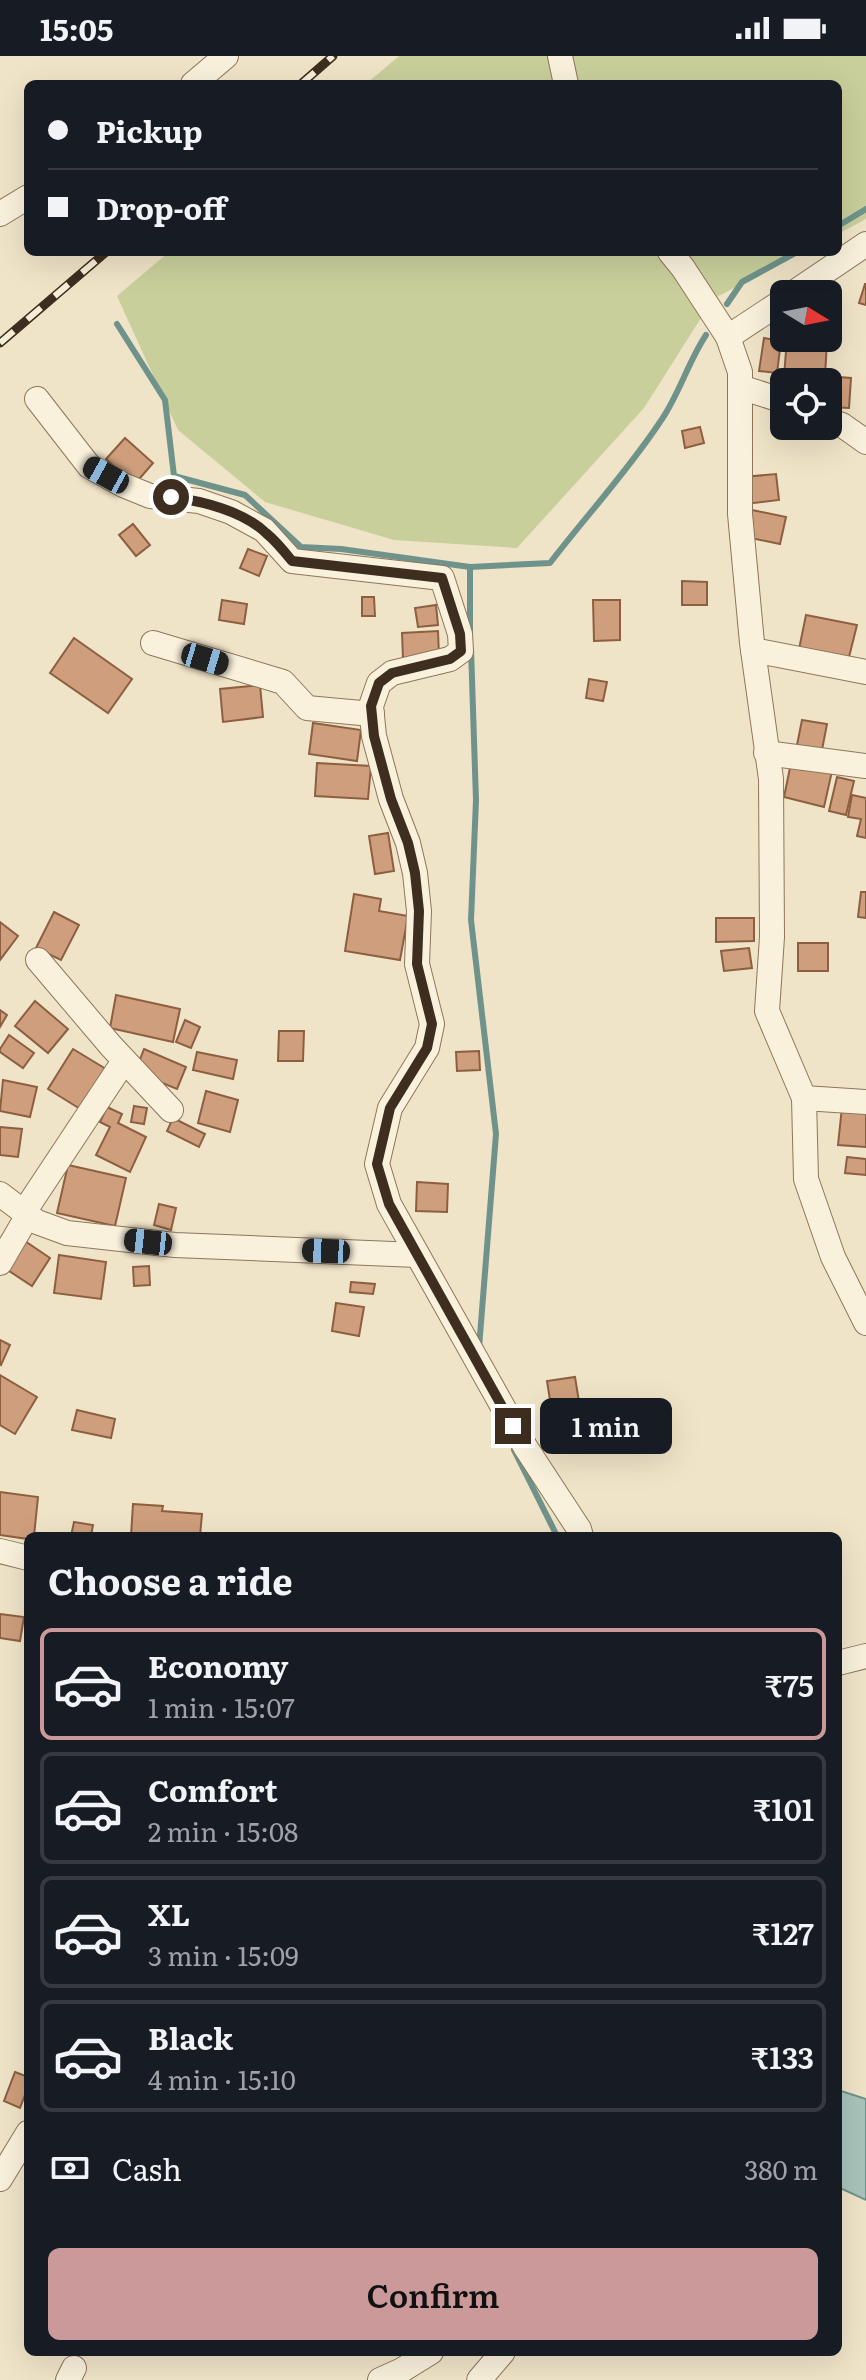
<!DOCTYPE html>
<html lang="en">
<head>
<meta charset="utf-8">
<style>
	body { margin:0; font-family:Literata,serif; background:#20242c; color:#f1f3f6; height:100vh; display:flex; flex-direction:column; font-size:30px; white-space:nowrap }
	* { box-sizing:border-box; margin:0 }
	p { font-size:26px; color:#9ea1a6 }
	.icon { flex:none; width:44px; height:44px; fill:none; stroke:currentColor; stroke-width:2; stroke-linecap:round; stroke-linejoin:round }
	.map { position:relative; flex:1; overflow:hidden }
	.panel { position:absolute; left:24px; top:1476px; width:818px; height:824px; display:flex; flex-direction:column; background:#171b24; border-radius:12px; box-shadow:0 8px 32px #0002 }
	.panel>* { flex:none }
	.banner { position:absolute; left:24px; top:24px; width:818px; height:176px; border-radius:12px; box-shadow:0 8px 32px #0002; display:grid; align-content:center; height:176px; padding:0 24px; background:#171b24 }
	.needle { width:52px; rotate:100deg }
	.controls { position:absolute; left:770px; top:224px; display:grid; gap:16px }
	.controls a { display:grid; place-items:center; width:72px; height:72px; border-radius:12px; background:#171b24; box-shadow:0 8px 32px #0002; font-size:40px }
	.end { position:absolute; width:36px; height:36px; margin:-18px; border:10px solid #3d2e20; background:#fff; box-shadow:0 0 0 4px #fff }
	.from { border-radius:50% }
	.bubble { position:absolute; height:56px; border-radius:12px; background:#171b24; box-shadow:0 8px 32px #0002; font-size:26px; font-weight:600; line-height:56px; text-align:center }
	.car { position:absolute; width:24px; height:48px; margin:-24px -12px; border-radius:10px; box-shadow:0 0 6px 2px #0007; background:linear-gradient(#222 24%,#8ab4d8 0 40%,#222 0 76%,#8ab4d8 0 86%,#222 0) }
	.banner b { display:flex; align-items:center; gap:28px; height:76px; font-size:30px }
	.banner b+b { border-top:2px solid #363941 }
	.banner i { width:20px; height:20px; background:#f1f3f6 }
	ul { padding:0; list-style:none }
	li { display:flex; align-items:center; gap:24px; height:112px; margin:0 16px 12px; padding:0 8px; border:4px solid #363941; border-radius:12px }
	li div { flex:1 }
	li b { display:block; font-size:30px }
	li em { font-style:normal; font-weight:600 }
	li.active { border-color:#cc999b }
	li>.icon { width:72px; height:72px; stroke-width:1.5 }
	h2 { padding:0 24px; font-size:36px; line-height:96px }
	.pay { display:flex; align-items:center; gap:20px; height:88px; padding:0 24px; font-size:30px }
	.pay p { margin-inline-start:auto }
	.cta { display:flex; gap:16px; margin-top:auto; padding:16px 24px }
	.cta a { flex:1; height:92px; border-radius:12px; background:#cc999b; color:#111; font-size:32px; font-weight:600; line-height:92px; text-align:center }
	.status { display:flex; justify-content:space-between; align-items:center; height:56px; padding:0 40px; background:#171b24; direction:ltr }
	.status svg { height:22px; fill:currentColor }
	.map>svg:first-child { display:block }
	.green { fill:#c9cf9b }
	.water { fill:#a9c4bc; stroke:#6f938a; stroke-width:2 }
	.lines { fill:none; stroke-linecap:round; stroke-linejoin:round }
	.stream { stroke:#6f938a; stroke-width:6 }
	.building { fill:#cf9f7d; stroke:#8d5f41; stroke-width:2 }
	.street-casing { stroke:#8d765c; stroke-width:26 }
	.street { stroke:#faf1dc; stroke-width:24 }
	.rail-casing { stroke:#3d2e20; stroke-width:9 }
	.rail { stroke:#f7eed8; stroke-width:6; stroke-dasharray:18; stroke-linecap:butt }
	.route { stroke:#3d2e20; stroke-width:10 }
</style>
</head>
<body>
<div class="status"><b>15:05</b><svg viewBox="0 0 49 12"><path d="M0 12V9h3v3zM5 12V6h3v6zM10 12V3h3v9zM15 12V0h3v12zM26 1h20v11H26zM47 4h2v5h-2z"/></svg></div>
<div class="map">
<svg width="866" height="2324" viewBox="0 0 866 2324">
	<rect width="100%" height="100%" fill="#f0e4c8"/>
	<!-- green -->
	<g class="green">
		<path d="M399,0H866V163L838,178V28H366Z"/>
		<path d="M169,196H803L713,243L644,352L517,492L394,484L265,446L178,374L117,240Z"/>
	</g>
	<!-- water -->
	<path class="water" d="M838,2034L866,2043V2144L838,2131Z"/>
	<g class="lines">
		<!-- stream -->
		<g class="stream">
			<path d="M838,170L866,153"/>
			<path d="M727,248L742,226L797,196"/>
			<path d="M117,268L165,344L174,420L245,439L301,491L341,493L470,511L550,507C586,460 627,416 660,366C679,339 688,306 706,279"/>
			<path d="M470,511V578"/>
			<path d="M471,593L476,744L471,864L496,1078L479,1292"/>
			<path d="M514,1394L557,1480"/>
		</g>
	</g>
	<!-- building -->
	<g class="building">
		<path d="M865,228H866V249L859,247Z"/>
		<path d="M764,282L781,285L777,317L759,315Z"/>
		<path d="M787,282L827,285L825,320L851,322L849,352L828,351V326H784L783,334Z"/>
		<path d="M700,371L704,387L685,392L682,375Z"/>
		<path d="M125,382L153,407L134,429L106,403Z"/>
		<path d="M776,418L779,444L746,448L744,421Z"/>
		<path d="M752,454L786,461L780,488L746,481Z"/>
		<path d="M133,468L150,489L136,500L119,479Z"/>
		<path d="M248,493L267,500L259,520L240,512Z"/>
		<path d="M682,525L707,526V549H682Z"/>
		<path d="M362,541H374L375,560H362Z"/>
		<path d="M222,544L247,548L244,568L219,564Z"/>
		<path d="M593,544H620V584L594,585Z"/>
		<path d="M436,549L438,569L418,571L415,552Z"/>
		<path d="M806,559L857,569L847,609L798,598Z"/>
		<path d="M438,575L439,600L403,603L402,577Z"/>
		<path d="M74,582L132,623L108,657L50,617Z"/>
		<path d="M589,623L607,626L603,645L586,642Z"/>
		<path d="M260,629L263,661L223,666L220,633Z"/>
		<path d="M802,664L827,668L821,699L796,694Z"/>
		<path d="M313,667L361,674L357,705L309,698Z"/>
		<path d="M317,707L371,710L368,743L315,740Z"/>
		<path d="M791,707L832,715L824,751L784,741Z"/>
		<path d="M837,721L854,725L846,759L829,755Z"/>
		<path d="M852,739L866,742V782L857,780L861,763L848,761Z"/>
		<path d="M388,777L394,815L375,818L369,780Z"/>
		<path d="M861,836H866V862L858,861Z"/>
		<path d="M354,838L381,843L379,855L408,860L400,904L345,895Z"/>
		<path d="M54,856L79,869L61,904L36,892Z"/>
		<path d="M716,862H754V885L716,886Z"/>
		<path d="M0,866L18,880L0,904Z"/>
		<rect x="798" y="887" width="30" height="28"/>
		<path d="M749,892L752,912L724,915L721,895Z"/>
		<path d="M116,939L180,953L173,986L110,972Z"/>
		<path d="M35,945L68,973L48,997L15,970Z"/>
		<path d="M0,954L7,959L0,971Z"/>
		<path d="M185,964L200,971L191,992L176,986Z"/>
		<path d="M279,975H304L303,1005H278Z"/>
		<path d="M9,979L34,997L23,1012L0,996V993Z"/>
		<path d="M73,993L111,1016L85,1056L48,1033Z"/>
		<path d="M144,993L186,1011L177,1033L135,1016Z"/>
		<path d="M479,995L480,1014L457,1015L456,996Z"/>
		<path d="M197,996L237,1004L233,1023L193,1014Z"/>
		<path d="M3,1024L37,1031L30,1061L0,1055Z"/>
		<path d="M206,1035L238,1044L230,1076L198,1067Z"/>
		<path d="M134,1050L147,1052L144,1068L131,1066Z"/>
		<path d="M107,1051L122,1058L118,1067L146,1081L130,1116L96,1099L110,1071L100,1066Z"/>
		<path d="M842,1051L866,1053V1091L838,1089Z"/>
		<path d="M173,1062L205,1078L199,1091L167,1075Z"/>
		<path d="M0,1071L22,1073L18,1101L0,1099Z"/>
		<path d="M847,1101L866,1103V1119L845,1117Z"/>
		<path d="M68,1109L126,1122L115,1170L57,1157Z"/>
		<path d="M417,1126L448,1128L447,1156L416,1155Z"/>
		<path d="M159,1148L176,1152L171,1174L154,1169Z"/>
		<path d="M22,1183L50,1202L32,1230L3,1211Z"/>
		<path d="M59,1199L106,1206L101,1243L54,1237Z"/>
		<path d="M149,1210L150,1229L134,1230L133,1211Z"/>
		<path d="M351,1226L375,1228L373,1238L350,1236Z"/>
		<path d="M336,1247L364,1251L359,1280L332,1275Z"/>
		<path d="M0,1284L10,1289L1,1309L0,1308Z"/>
		<path d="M0,1319L37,1341L15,1378L0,1369Z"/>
		<path d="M575,1321L581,1358L553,1363L547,1325Z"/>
		<path d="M77,1354L115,1363L111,1382L72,1374Z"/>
		<path d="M0,1436L38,1441L34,1480H28V1483L0,1479Z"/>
		<path d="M133,1448L163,1450L162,1455L202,1458L200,1480H131Z"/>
		<path d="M74,1466L93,1469L91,1480H71Z"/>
		<path d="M0,1558L24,1561L20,1585L0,1582Z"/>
		<path d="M15,2016L28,2021V2031L20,2052L4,2045Z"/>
	</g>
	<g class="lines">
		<defs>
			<g id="street">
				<path d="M560,0L566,28"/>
				<path d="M193,28L226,0"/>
				<path d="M0,158L28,141"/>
				<path d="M670,196L683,212L728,281L740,316V458L752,587L771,723L772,881L767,955L804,1042"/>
				<path d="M792,238L866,188"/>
				<path d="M728,281L784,244"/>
				<path d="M740,331L784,345"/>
				<path d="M37,343L89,410L123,429L150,440L199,445L231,456L264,474L292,505L442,522L460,578L461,595L450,603L392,617L379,627L371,650L374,680L391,743L408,787L415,817L419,855L417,908L432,968L427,992L390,1052L377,1108L389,1148L526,1392L579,1473L581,1480"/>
				<path d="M828,364L842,369L866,386"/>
				<path d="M153,587L283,626L307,652L372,658"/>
				<path d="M753,594L866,616"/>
				<path d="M766,697L866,710"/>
				<path d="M38,904L111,990L171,1054"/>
				<path d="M866,1046L804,1042L806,1123L833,1201L866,1267"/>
				<path d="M0,1138L37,1166L67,1177L175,1189L417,1199"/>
				<path d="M24,1156L124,1005"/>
				<path d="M0,1207L28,1159"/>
				<path d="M0,1495L28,1502"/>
				<path d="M838,1607L866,1600"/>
				<path d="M0,2123L28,2077"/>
				<path d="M68,2324L74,2312"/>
				<path d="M380,2324L402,2314L431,2296"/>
				<path d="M479,2324L503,2296"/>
			</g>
		</defs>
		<!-- street casing -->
		<use href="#street" class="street-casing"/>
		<!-- street -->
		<use href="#street" class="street"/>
		<defs>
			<g id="rail">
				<path d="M301,28L333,0"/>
				<path d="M0,287L106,196"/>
			</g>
		</defs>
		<!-- rail casing -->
		<use href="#rail" class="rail-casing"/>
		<!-- rail -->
		<use href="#rail" class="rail"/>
	</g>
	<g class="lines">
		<!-- route -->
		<path class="route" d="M171,441C202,445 243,455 266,477C276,485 284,495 292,505L442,522L460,578L461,595L450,603L392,617L379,627L371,650L374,680L391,743L408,787L415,817L419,855L417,908L432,968L427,992L390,1052L377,1108L389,1148L513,1370"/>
	</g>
</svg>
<div class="controls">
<a><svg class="needle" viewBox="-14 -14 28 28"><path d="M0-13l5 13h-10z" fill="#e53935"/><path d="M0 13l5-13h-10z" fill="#9ea1a6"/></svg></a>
<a><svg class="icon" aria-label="locate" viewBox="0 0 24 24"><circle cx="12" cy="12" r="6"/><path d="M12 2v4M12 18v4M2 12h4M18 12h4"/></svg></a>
</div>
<i class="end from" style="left:171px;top:441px"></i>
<i class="end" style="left:513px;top:1370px"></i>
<div class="bubble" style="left:540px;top:1342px;width:132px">1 min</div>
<i class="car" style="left:106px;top:419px;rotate:299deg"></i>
<i class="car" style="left:205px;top:603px;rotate:107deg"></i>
<i class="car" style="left:148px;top:1186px;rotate:276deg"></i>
<i class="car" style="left:326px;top:1195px;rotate:272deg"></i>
<div class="banner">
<b><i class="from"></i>Pickup</b>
<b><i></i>Drop-off</b>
</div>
<section class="panel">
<h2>Choose a ride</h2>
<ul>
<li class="active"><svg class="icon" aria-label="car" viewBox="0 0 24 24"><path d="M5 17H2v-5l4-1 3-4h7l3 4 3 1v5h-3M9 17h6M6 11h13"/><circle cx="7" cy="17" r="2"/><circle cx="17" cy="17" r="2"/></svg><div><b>Economy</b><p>1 min · 15:07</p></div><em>₹75</em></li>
<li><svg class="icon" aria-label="car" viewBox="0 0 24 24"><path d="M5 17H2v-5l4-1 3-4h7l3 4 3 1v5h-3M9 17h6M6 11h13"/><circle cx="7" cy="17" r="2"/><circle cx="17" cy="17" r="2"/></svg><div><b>Comfort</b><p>2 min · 15:08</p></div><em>₹101</em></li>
<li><svg class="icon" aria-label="car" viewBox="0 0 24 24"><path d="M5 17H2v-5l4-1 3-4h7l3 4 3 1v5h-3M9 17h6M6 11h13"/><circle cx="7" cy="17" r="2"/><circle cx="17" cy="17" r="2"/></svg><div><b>XL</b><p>3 min · 15:09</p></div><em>₹127</em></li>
<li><svg class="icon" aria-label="car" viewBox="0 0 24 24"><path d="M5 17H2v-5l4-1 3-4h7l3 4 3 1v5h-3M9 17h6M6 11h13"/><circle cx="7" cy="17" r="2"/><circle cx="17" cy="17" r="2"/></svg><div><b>Black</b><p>4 min · 15:10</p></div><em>₹133</em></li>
</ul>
<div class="pay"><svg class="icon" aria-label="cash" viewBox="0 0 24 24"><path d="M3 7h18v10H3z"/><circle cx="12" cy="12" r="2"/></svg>Cash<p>380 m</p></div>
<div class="cta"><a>Confirm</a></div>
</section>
</div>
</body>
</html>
